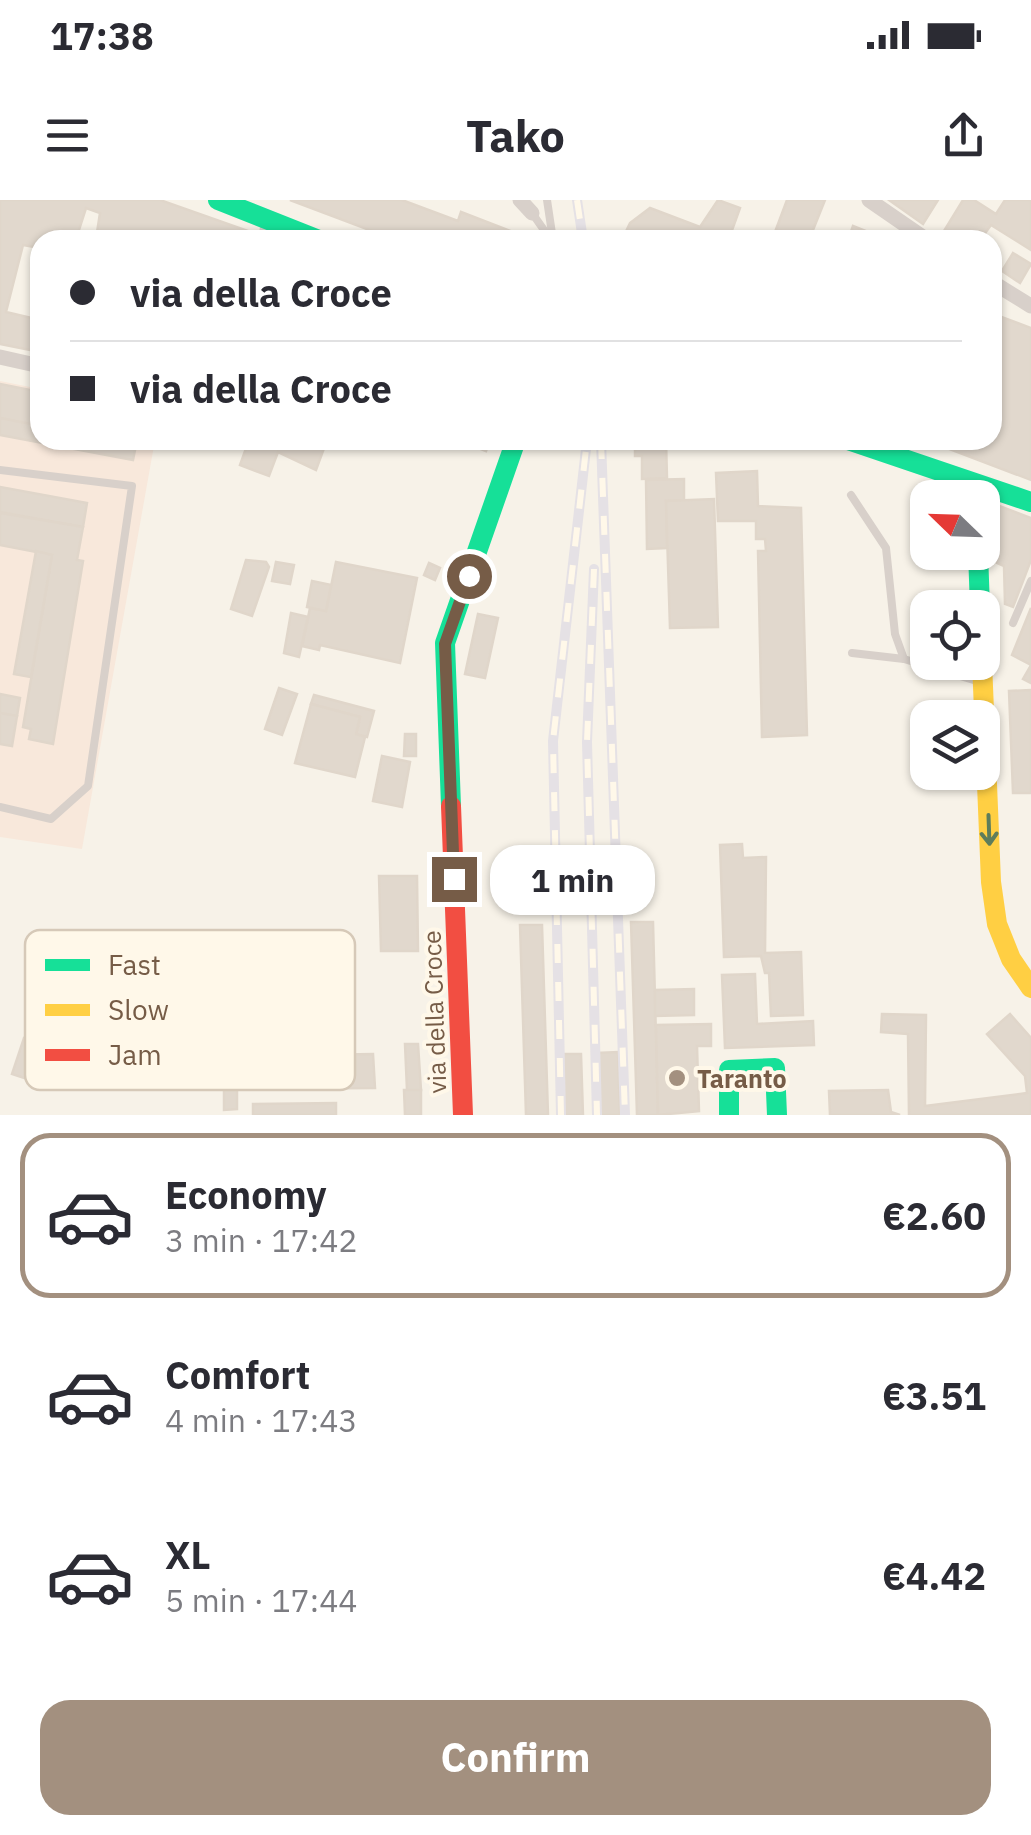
<!DOCTYPE html>
<html lang="en">
<head>
<meta charset="utf-8">
<style>
	body { margin:0; font-family:"IBM Plex Sans",sans-serif; background:#f2f2f3; color:#2b2b33; height:100vh; display:flex; flex-direction:column; font-size:38px; white-space:nowrap }
	* { box-sizing:border-box; margin:0 }
	p { font-size:32px; color:#7c7c81 }
	.icon { flex:none; width:55px; height:55px; fill:none; stroke:currentColor; stroke-width:2; stroke-linecap:round; stroke-linejoin:round }
	.map { position:relative; height:915px; overflow:hidden }
	.details { display:flex; flex-direction:column; background:#fff; flex:1 }
	.details>* { flex:none }
	.top-card { position:absolute; left:30px; top:30px; width:972px; height:220px; border-radius:30px; box-shadow:0 2px 8px #0004; display:grid; align-content:center; height:220px; padding:0 40px; background:#fff }
	.needle { width:65px; rotate:293deg }
	.tools { position:absolute; left:910px; top:280px; display:grid; gap:20px }
	.tools a { display:grid; place-items:center; width:90px; height:90px; border-radius:20px; background:#fff; box-shadow:0 2px 8px #0004; font-size:50px }
	.end { position:absolute; width:45px; height:45px; margin:-22px; border:12px solid #765c47; background:#fff; box-shadow:0 0 0 5px #fff }
	.from { border-radius:50% }
	.bubble { position:absolute; height:70px; border-radius:30px; background:#fff; box-shadow:0 2px 8px #0004; font-size:32px; font-weight:700; line-height:70px; text-align:center }
	.top-card b { display:flex; align-items:center; gap:35px; height:95px; font-size:38px }
	.top-card b+b { border-top:2px solid #e1e1e2 }
	.top-card i { width:25px; height:25px; background:#2b2b33 }
	ul { padding:18px 0 0; list-style:none }
	li { display:flex; align-items:center; gap:30px; height:165px; margin:0 20px 15px; padding:0 20px; border:5px solid transparent; border-radius:30px }
	li div { flex:1 }
	li b { display:block; font-size:38px }
	li em { font-style:normal; font-weight:700 }
	li.on { border-color:#a3907f }
	li>.icon { width:90px; height:90px; stroke-width:1.5 }
	.primary-button { display:flex; gap:20px; margin-top:auto; padding:20px 40px }
	.primary-button a { flex:1; height:115px; border-radius:30px; background:#a3907f; color:#fff; font-size:40px; font-weight:700; line-height:115px; text-align:center }
	.status { display:flex; justify-content:space-between; align-items:center; height:70px; padding:0 50px; background:#fff; direction:ltr }
	.status svg { height:28px; fill:currentColor }
	header { display:flex; justify-content:space-between; align-items:center; height:130px; padding:0 40px; background:#fff; font-size:45px; font-weight:700 }
	.map>svg:first-child { display:block }
	.commercial { fill:#f8e8db }
	.building { fill:#e1d8cd; stroke:#e0d6ca; stroke-width:2.5; fill-rule:evenodd }
	.lines { fill:none; stroke-linecap:round; stroke-linejoin:round }
	.lane { stroke:#d8d0ca; stroke-width:8 }
	.street { stroke:#d8d0ca; stroke-width:15 }
	.fast { stroke:#16e098; stroke-width:20 }
	.slow { stroke:#ffcf43; stroke-width:20 }
	.jam { stroke:#f24e42; stroke-width:20 }
	.rail-casing { stroke:#e5e1e5; stroke-width:10 }
	.rail { stroke:#fff8e9; stroke-width:6; stroke-dasharray:19; stroke-linecap:butt }
	.oneway { stroke:#5e7d5b }
	.route { stroke:#765c47; stroke-width:12 }
	.poi-dot { fill:#a3907f; stroke:#fff8e9; stroke-width:4 }
	.labels { text-anchor:middle; dominant-baseline:central; stroke-width:8; stroke-linejoin:round; paint-order:stroke }
	.street-label { font-size:25px; fill:#765c47; stroke:#fff8e9 }
	.poi-label { font-size:25px; font-weight:bold; fill:#765c47; stroke:#fff8e9; text-anchor:start }
	.key { fill:#fff8e9; stroke:#d6c9b8; stroke-width:2.5 }
	.key-label { font-size:28px; fill:#765c47 }
</style>
</head>
<body>
<div class="status"><b>17:38</b><svg viewBox="0 0 49 12"><path d="M0 12V9h3v3zM5 12V6h3v6zM10 12V3h3v9zM15 12V0h3v12zM26 1h20v11H26zM47 4h2v5h-2z"/></svg></div>
<header><svg class="icon" aria-label="menu" viewBox="0 0 24 24"><path d="M4 6h16M4 12h16M4 18h16"/></svg>Tako<svg class="icon" aria-label="share" viewBox="0 0 24 24"><path d="M12 15V3M7 8l5-5 5 5M5 13v7h14v-7"/></svg></header>
<div class="map">
<svg width="1031" height="915" viewBox="0 0 1031 915">
	<rect width="100%" height="100%" fill="#f7f2e8"/>
	<!-- commercial -->
	<path class="commercial" d="M0,181L40,189V240H155L82,649L0,637Z"/>
	<!-- building -->
	<g class="building">
		<path d="M0,0H160L251,32L250,40L129,37L40,40V48L23,45L6,112L40,120V152L0,144ZM86,8L100,13L96,39L77,36Z"/>
		<path d="M290,0H402L458,21L461,12L521,35L519,40H396Z"/>
		<path d="M718,0L740,8L731,33L746,40H622L630,23L650,8L700,27Z"/>
		<path d="M787,0H825L809,40H772Z"/>
		<path d="M889,0H938L923,24Z"/>
		<path d="M963,0H974L996,14L1005,0H1031V50L991,25L983,36L989,40H947L941,36Z"/>
		<path d="M853,26L886,39V40H848Z"/>
		<path d="M1013,53L1031,64L1020,83L1002,71Z"/>
		<path d="M992,102L1000,105L996,115L1031,128V280L926,240H992Z"/>
		<path d="M0,184L40,192V226L0,218Z"/>
		<path d="M0,218L40,226V240H113L136,245L133,260L0,235Z"/>
		<path d="M249,240H327L316,270L278,252L269,276L240,265Z"/>
		<path d="M458,240H490L486,251Z"/>
		<path d="M635,240H666L667,278L642,279V256H635Z"/>
		<path d="M757,271L758,306L801,308L807,535L762,537L758,351H766L765,339H756V321H718L716,273Z"/>
		<path d="M684,279V300L666,301L667,348L647,349L646,280Z"/>
		<path d="M0,287L87,303L83,327L0,312Z"/>
		<path d="M714,299L718,427L670,428L666,301Z"/>
		<path d="M994,304L1031,318V360L1013,407L1005,404L1004,366L997,363Z"/>
		<path d="M0,313L83,327L77,360L83,361L53,544L29,539L31,529L23,527L52,355L0,345Z"/>
		<path d="M36,351L52,355L31,477L14,474Z"/>
		<path d="M246,360L266,362L269,367L252,416L231,409Z"/>
		<path d="M276,362L294,365L290,384L272,381Z"/>
		<path d="M336,362L417,378L400,463L320,445L319,450L302,446L310,408L326,411Z"/>
		<path d="M429,363L440,368L435,380L424,375Z"/>
		<path d="M312,381L331,385L326,411L307,407Z"/>
		<path d="M1031,408V483L1023,479L1031,465L1012,455Z"/>
		<path d="M291,413L308,417L299,457L284,453Z"/>
		<path d="M478,414L498,418L485,478L465,474Z"/>
		<path d="M279,488L297,494L282,535L265,529Z"/>
		<path d="M1031,490V593H1013L1009,491Z"/>
		<path d="M0,494L20,498L17,516L0,513Z"/>
		<path d="M314,495L374,511L367,537L356,534L360,517L311,504Z"/>
		<path d="M311,504L360,517L356,534L365,537L355,577L295,563Z"/>
		<path d="M0,513L17,516L12,546L0,544Z"/>
		<path d="M405,534H416V556H404Z"/>
		<path d="M382,556L410,562L402,607L373,601Z"/>
		<path d="M742,644L743,658L766,657L765,753L801,752L803,815L771,816L769,773H765L761,756L724,757L720,645Z"/>
		<path d="M379,676H417L418,751H381Z"/>
		<path d="M631,722H653L658,915H637Z"/>
		<path d="M520,725H542L548,915H526Z"/>
		<path d="M755,774L757,824L813,821L814,845L725,848L722,775Z"/>
		<path d="M694,789V815L655,816V790Z"/>
		<path d="M882,814L926,815L925,906L1027,893L1025,876L987,834L1010,814L1031,838V915H909L908,834L881,832Z"/>
		<path d="M711,824V846H697L699,911L658,915L656,825Z"/>
		<path d="M24,838L39,842L27,879L12,874Z"/>
		<path d="M405,844H418L421,890H407Z"/>
		<path d="M618,852L620,915H599L597,853Z"/>
		<path d="M373,854L375,888L252,889V856Z"/>
		<path d="M562,854H581L583,915H563Z"/>
		<path d="M237,874V909L224,910V875Z"/>
		<path d="M404,890H421V915H405Z"/>
		<path d="M888,890L891,912L900,915H830L829,891Z"/>
		<path d="M336,903V915H253V904Z"/>
	</g>
	<g class="lines">
		<!-- lane -->
		<g class="lane">
			<path d="M547,0L553,40"/>
			<path d="M532,13L551,40"/>
			<path d="M262,40L265,20"/>
			<path d="M0,270L132,286L88,586L51,619L0,607"/>
			<path d="M851,295L886,348L895,434L904,459L980,482"/>
			<path d="M1013,423L1031,381"/>
			<path d="M852,453L904,459"/>
		</g>
		<!-- street -->
		<g class="street">
			<path d="M520,0L532,13"/>
			<path d="M869,0L927,40"/>
			<path d="M992,82L1031,106"/>
			<path d="M0,157L40,166"/>
		</g>
		<!-- fast -->
		<g class="fast">
			<path d="M218,0L319,40"/>
			<path d="M848,240L1031,302"/>
			<path d="M978,352L980,408"/>
			<path d="M451,606L445,443L516,240"/>
			<path d="M729,915V870L775,868L777,915"/>
		</g>
		<!-- slow -->
		<path class="slow" d="M982,462L991,682L997,724L1011,759L1031,788"/>
		<!-- jam -->
		<path class="jam" d="M451,606L463,915"/>
		<defs>
			<g id="rail">
				<path d="M577,0L583,40"/>
				<path d="M601,240L625,915"/>
				<path d="M594,369L587,542L597,915"/>
				<path d="M561,915L553,541L587,240"/>
			</g>
		</defs>
		<!-- rail casing -->
		<use href="#rail" class="rail-casing"/>
		<!-- rail -->
		<use href="#rail" class="rail"/>
	</g>
	<!-- one-way arrows -->
	<defs><path id="oneway-shaft" d="M-6 0H5M1.5-3L5.5 0L1.5 3" fill="none" stroke-width="1.6" stroke-linecap="round" stroke-linejoin="round" transform="scale(2.5)"/></defs>
	<use class="oneway" href="#oneway-shaft" transform="translate(989 630) rotate(88)"/>
	<g class="lines">
		<!-- route -->
		<path class="route" d="M454,679L445,444L469,376"/>
	</g>
	<!-- markers -->
	<circle class="poi-dot" cx="677" cy="878" r="10"/>
	<g class="labels">
		<!-- street labels -->
		<g class="street-label">
			<text transform="translate(434 812) rotate(-92)">via della Croce</text>
		</g>
		<!-- poi labels -->
		<g class="poi-label">
			<text x="697" y="878">Taranto</text>
		</g>
	</g>
	<!-- legend -->
	<rect x="25" y="730" width="330" height="160" rx="15" class="key"/>
	<rect x="45" y="759" width="45" height="12" fill="#16e098"/>
	<rect x="45" y="804" width="45" height="12" fill="#ffcf43"/>
	<rect x="45" y="849" width="45" height="12" fill="#f24e42"/>
	<g class="key-label">
		<text x="108" y="775">Fast</text>
		<text x="108" y="820">Slow</text>
		<text x="108" y="865">Jam</text>
	</g>
</svg>
<div class="tools">
<a><svg class="needle" viewBox="-14 -14 28 28"><path d="M0-13l5 13h-10z" fill="#e53935"/><path d="M0 13l5-13h-10z" fill="#7c7c81"/></svg></a>
<a><svg class="icon" aria-label="locate" viewBox="0 0 24 24"><circle cx="12" cy="12" r="6"/><path d="M12 2v4M12 18v4M2 12h4M18 12h4"/></svg></a>
<a><svg class="icon" aria-label="layers" viewBox="0 0 24 24"><path d="M12 4l9 5-9 5-9-5zM3 14l9 5 9-5"/></svg></a>
</div>
<i class="end from" style="left:469px;top:376px"></i>
<i class="end" style="left:454px;top:679px"></i>
<div class="bubble" style="left:490px;top:645px;width:165px">1 min</div>
<div class="top-card">
<b><i class="from"></i>via della Croce</b>
<b><i></i>via della Croce</b>
</div>
</div>
<section class="details">
<ul>
<li class="on"><svg class="icon" aria-label="car" viewBox="0 0 24 24"><path d="M5 17H2v-5l4-1 3-4h7l3 4 3 1v5h-3M9 17h6M6 11h13"/><circle cx="7" cy="17" r="2"/><circle cx="17" cy="17" r="2"/></svg><div><b>Economy</b><p>3 min · 17:42</p></div><em>€2.60</em></li>
<li><svg class="icon" aria-label="car" viewBox="0 0 24 24"><path d="M5 17H2v-5l4-1 3-4h7l3 4 3 1v5h-3M9 17h6M6 11h13"/><circle cx="7" cy="17" r="2"/><circle cx="17" cy="17" r="2"/></svg><div><b>Comfort</b><p>4 min · 17:43</p></div><em>€3.51</em></li>
<li><svg class="icon" aria-label="car" viewBox="0 0 24 24"><path d="M5 17H2v-5l4-1 3-4h7l3 4 3 1v5h-3M9 17h6M6 11h13"/><circle cx="7" cy="17" r="2"/><circle cx="17" cy="17" r="2"/></svg><div><b>XL</b><p>5 min · 17:44</p></div><em>€4.42</em></li>
</ul>
<div class="primary-button"><a>Confirm</a></div>
</section>
</body>
</html>
